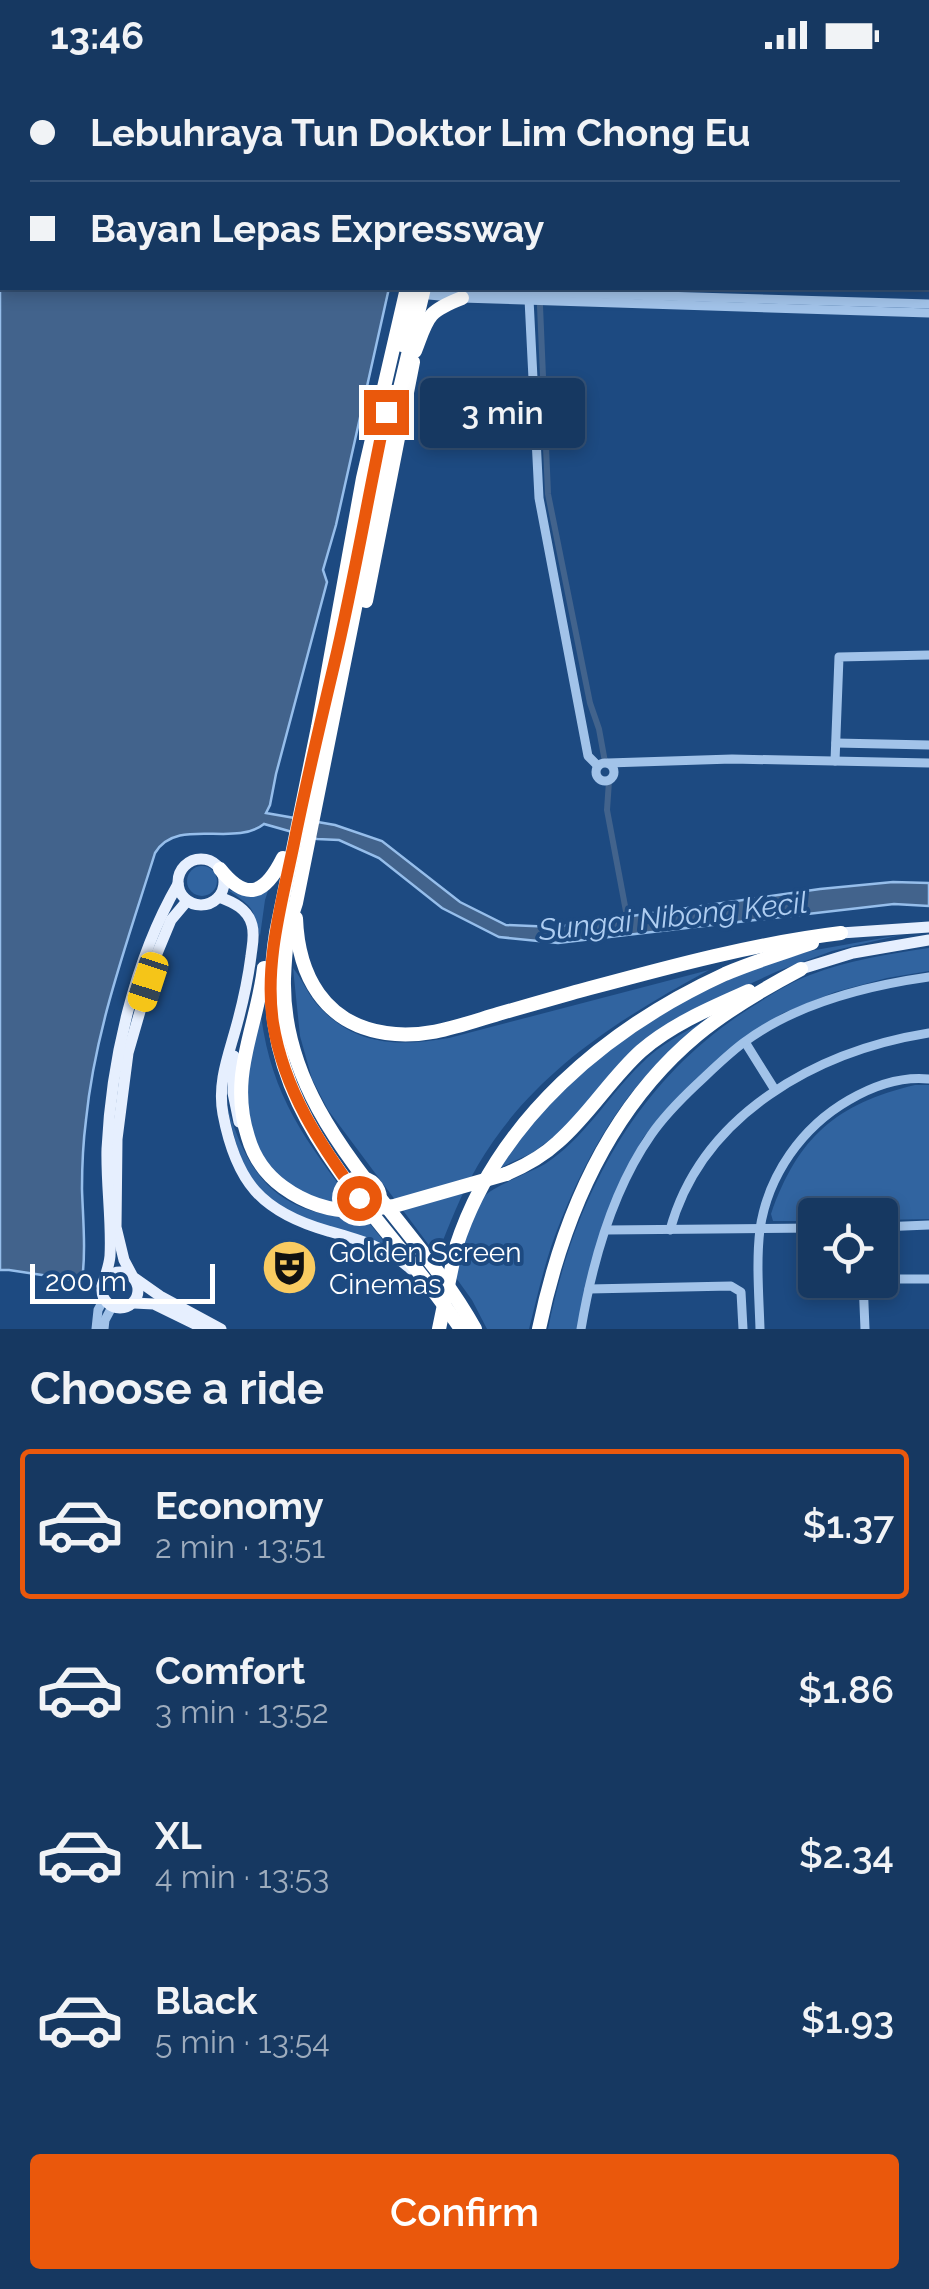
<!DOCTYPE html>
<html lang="en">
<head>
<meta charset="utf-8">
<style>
	body { margin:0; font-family:Raleway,sans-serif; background:#23436a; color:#f1f3f6; height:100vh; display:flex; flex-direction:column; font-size:38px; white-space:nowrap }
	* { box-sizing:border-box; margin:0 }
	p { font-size:32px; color:#9eacbd }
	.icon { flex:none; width:55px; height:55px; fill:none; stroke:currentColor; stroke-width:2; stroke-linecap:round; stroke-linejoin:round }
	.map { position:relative; height:1259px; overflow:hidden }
	.panel { display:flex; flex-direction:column; background:#163861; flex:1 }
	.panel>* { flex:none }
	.top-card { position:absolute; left:0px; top:0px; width:930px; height:220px; box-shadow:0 5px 15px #0003,0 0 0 2px #355276; display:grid; align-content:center; height:220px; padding:0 30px; background:#163861 }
	.tools { position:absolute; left:798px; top:1128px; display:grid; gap:20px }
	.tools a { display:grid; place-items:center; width:100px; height:100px; border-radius:10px; background:#163861; box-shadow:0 5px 15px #0003,0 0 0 2px #355276; font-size:50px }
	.scale { position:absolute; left:30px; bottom:25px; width:185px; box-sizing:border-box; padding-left:10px; border:5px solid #fff; border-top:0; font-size:28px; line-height:35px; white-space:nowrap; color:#fff; -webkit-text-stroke:8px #1d4a81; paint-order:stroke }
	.end { position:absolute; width:45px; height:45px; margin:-22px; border:12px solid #ea580c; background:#fff; box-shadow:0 0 0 5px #fff }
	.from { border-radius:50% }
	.bubble { position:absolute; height:70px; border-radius:10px; background:#163861; box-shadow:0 5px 15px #0003,0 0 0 2px #355276; font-size:32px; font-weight:600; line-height:70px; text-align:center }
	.car { position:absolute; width:30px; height:60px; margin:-30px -15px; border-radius:12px; box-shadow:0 0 8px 2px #0007; background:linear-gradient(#f5c518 24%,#345 0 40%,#f5c518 0 76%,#345 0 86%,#f5c518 0) }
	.top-card b { display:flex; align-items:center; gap:35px; height:95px; font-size:38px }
	.top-card b+b { border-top:2px solid #355276 }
	.top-card i { width:25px; height:25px; background:#f1f3f6 }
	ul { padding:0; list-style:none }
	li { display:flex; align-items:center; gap:30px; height:150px; margin:0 20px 15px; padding:0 10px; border:5px solid transparent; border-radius:10px }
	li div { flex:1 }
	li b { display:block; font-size:38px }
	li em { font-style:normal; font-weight:600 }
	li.on { border-color:#ea580c }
	li>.icon { width:90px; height:90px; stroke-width:1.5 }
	h2 { padding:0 30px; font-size:45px; line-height:120px }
	.action { display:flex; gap:20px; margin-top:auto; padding:20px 30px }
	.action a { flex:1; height:115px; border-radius:10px; background:#ea580c; color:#fff; font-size:40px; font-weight:600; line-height:115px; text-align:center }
	.status { display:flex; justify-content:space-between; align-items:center; height:70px; padding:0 50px; background:#163861; direction:ltr }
	.status svg { height:28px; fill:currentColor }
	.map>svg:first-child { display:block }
	.green { fill:#3164a0 }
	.water { fill:#42638c; stroke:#96beeb; stroke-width:2.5 }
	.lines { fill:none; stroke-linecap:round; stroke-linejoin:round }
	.canal { stroke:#42638c; stroke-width:6 }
	.minor { stroke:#a2c3e9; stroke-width:9 }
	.major { stroke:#e6effe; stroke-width:11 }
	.highway { stroke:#fff; stroke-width:14 }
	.highway-bridge { stroke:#fff; stroke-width:14 }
	.route { stroke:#ea580c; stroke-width:12 }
	.labels { text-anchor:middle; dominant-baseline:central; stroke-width:8; stroke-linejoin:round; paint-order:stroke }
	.poi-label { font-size:28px; fill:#fff; stroke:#1d4a81; text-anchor:start }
	.water-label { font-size:30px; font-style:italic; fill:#aecdf1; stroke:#1d4a81 }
</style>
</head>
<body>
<div class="status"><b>13:46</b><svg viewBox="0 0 49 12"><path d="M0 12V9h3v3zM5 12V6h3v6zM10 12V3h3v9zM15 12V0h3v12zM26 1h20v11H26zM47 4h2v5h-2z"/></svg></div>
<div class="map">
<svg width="929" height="1259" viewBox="0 0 929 1259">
	<rect width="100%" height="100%" fill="#1d4a81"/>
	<!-- green -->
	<g class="green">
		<circle cx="202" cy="811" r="15"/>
		<path d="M270,815L265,830L260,866C251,835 256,840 228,820L237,822Z"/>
		<path d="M905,864L832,881L778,901L732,922L628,984L563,1060L532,1083L493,1101L525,1058L602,984L680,933L754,898L810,881Z"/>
		<path d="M929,878V901L887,908L835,922L783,943L741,970L661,1045L643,1068L629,1094L591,1195L577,1259H548C574,1129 635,1011 750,938C769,926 789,913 810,905C849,890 888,884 929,878Z"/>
		<path d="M293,898C302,909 307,922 315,932C352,976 397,977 449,968L709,900C618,949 531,1004 478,1095C461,1124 449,1155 437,1186L328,1040L312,1009L300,966Z"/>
		<path d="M260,938C270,1025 304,1068 354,1135L332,1133L302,1123L275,1104L256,1076L244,1030Z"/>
		<path d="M704,951C679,972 654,995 633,1021C597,1066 570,1123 551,1177C542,1204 536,1232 529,1259H487L472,1230L454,1205C461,1178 467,1150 484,1127C491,1117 531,1102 545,1094C584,1069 608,1026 641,994C659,975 682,964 704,951Z"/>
		<path d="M915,1015H929V1149L880,1150V1145H815V1151H773L771,1144C798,1067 836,1034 915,1015Z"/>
		<path d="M226,1032C249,1112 280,1146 366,1149L386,1174C343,1160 273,1149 249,1106C237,1083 232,1058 226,1032Z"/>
	</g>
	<!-- water -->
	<path class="water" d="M0,0H440V2H2V218H389L336,455L323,500L327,512L276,704L270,735L266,743L335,755L382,771L460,832L506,855L555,857L820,819L893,812L929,813V836L894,834L558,873L499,867L442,838L379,788L339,770L317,769L264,754C234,778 177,746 155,783C128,870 95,959 86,1050C83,1073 82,1096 82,1119C83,1150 86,1180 82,1211L9,1200H0Z"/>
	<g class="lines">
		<!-- canal -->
		<g class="canal">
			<path d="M540,236L548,424L590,633L599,659L605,692"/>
			<path d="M609,711L607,740L628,852"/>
		</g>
		<!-- minor -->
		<g class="minor">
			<path d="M440,218L460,220L929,234"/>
			<path d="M429,225L462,228L929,243"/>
			<path d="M529,229L539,428L588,686L598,696"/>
			<path d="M836,673L929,675"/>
			<path d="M835,691L839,587L929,585"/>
			<circle cx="605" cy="702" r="9"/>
			<path d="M608,693L732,689L929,693"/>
			<path d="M745,972L775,1020"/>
			<path d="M880,1157L929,1155"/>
			<path d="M607,1160L815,1158"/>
			<path d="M670,1160C702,1044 817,981 929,963"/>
			<path d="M880,1209H929"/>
			<path d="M863,1210L865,1259"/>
			<path d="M589,1219L731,1216L741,1222L743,1259"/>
			<path d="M96,1259L98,1240L104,1229"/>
			<path d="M104,1259L105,1250L112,1237"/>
			<path d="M581,1259C592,1194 612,1121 651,1065C664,1046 680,1030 697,1014C712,1000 726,986 743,973C795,934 865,916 929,907"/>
			<path d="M760,1259C759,1226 756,1192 760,1159C768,1105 802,1057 849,1030C873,1016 900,1006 929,1009"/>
		</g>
		<!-- major -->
		<g class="major">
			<circle cx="201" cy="812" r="23"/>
			<path d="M219,827C233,832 248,839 252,855C255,866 252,876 251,886C248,909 243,932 237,954C229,984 217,1012 223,1044C236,1112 261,1142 328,1161C360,1170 386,1177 411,1199"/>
			<path d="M187,831L171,850L156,886L128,983L117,1069L116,1157L124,1190L133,1207L160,1226L221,1259"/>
			<path d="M841,863L929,857"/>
			<path d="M801,899L853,883L929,870"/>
			<path d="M234,986L233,1023L239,1052"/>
			<circle cx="120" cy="1220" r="18"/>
			<path d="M102,1216C105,1206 109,1197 110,1186C112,1152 106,1114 107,1079C111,992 134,890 178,814"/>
			<path d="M134,1233L154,1234L205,1259"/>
		</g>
		<!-- highway -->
		<g class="highway">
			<path d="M464,2V0"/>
			<path d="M475,2V0"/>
			<path d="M407,218L363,408L318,657L276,863C247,1043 371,1126 461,1259"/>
			<path d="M402,275L416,218"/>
			<path d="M415,281C428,247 426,242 462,228"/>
			<path d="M367,436L377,384"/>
			<path d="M360,513L296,833C287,858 285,882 284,909C281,1053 411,1143 475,1259"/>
			<path d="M366,531L413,292"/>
			<path d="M220,799C248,834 266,822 283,788"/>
			<path d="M296,848C298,905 324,954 386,963C426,969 461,955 498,944C523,937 547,930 572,923C661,899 750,874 841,863"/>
			<path d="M264,898C257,958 228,1005 248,1067C254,1088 265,1104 283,1117C305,1133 330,1141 356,1141"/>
			<path d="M506,1104C525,1096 543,1086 558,1072C589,1045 611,1008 641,981C672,954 713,937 749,921"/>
			<path d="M456,1177C497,1050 607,958 725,904C753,892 783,883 812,873"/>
			<path d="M539,1259C562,1149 608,1039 697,965C729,939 765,918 801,899"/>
		</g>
		<!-- highway-bridge -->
		<g class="highway-bridge">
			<path d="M360,513L392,352L424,218"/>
			<path d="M356,1141L394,1136L506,1104"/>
			<path d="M439,1259L456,1177"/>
		</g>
	</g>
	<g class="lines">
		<!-- route -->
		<path class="route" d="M359,1128C320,1074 284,1021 273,953C264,893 282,832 294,773C306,713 320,654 334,595C354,511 368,426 386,342"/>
	</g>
	<!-- icons -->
	<defs>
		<symbol id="theatre-disc" viewBox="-11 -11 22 22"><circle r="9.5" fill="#f9cb61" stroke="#1d4a81"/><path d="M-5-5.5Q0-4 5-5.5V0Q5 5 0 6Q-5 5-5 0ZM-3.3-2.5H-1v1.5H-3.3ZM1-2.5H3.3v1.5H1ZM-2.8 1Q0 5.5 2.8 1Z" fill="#111"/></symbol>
	</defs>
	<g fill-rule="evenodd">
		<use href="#theatre-disc" x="258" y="1166" width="63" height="63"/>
	</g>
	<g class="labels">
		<!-- poi labels -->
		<g class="poi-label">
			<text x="329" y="1182">Golden Screen<tspan x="329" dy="32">Cinemas</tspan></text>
		</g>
		<!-- water labels -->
		<g class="water-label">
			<text transform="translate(673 846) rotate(-6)">Sungai Nibong Kecil</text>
		</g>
	</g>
</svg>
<div class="tools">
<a><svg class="icon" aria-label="locate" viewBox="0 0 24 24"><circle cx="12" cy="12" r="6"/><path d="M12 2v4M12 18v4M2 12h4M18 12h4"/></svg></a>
</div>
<div class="scale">200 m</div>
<i class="end from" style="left:359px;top:1128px"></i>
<i class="end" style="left:386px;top:342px"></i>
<div class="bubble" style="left:420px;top:308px;width:165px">3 min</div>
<i class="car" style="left:148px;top:912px;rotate:198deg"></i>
<div class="top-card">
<b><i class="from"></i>Lebuhraya Tun Doktor Lim Chong Eu</b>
<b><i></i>Bayan Lepas Expressway</b>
</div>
</div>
<section class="panel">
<h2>Choose a ride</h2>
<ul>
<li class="on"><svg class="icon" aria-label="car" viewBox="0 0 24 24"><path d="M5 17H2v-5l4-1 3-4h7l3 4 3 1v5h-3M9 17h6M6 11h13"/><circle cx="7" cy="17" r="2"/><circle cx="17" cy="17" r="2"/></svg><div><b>Economy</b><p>2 min · 13:51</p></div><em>$1.37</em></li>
<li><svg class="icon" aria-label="car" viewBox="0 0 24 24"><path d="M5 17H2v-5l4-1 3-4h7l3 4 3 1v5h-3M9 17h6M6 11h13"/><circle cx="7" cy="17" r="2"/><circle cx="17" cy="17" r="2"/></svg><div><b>Comfort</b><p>3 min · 13:52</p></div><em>$1.86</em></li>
<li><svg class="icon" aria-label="car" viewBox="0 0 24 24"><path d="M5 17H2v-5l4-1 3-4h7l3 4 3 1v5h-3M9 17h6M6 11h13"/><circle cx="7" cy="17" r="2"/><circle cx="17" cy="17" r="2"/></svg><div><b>XL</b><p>4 min · 13:53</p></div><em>$2.34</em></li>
<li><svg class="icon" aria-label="car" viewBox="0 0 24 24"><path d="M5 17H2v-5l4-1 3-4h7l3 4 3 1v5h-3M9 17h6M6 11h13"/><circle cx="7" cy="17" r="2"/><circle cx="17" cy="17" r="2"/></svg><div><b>Black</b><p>5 min · 13:54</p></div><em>$1.93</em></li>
</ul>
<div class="action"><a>Confirm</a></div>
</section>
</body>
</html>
